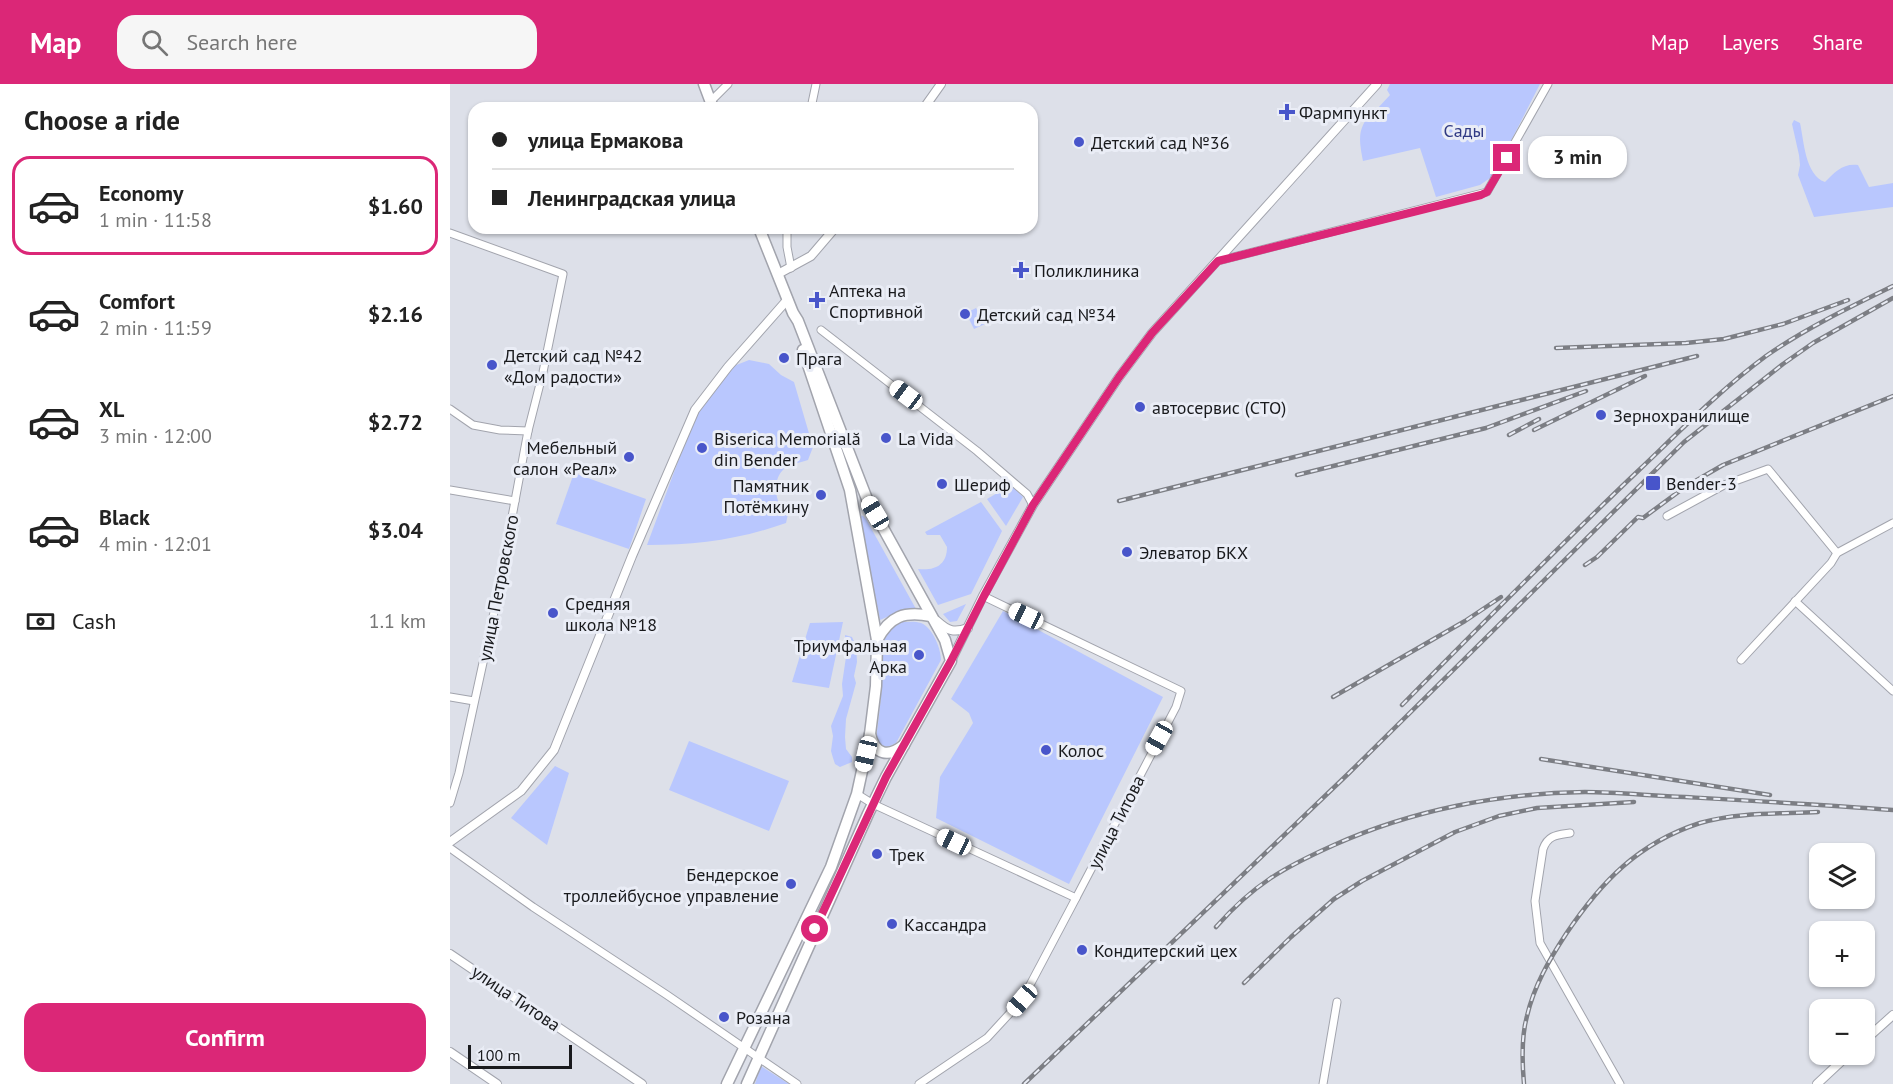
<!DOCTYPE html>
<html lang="en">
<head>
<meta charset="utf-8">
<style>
	body { margin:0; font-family:"PT Sans",sans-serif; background:#f6f6f6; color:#222; height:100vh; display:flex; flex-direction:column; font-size:22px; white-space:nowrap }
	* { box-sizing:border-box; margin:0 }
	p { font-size:20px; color:#767676 }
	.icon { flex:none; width:33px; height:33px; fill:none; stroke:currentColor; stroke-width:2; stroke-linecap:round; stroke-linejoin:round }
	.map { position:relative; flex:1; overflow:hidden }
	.sheet { display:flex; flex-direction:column; background:#fff; width:450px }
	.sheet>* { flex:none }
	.guide { position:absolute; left:18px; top:18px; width:570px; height:132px; border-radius:18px; box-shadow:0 2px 4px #0004; display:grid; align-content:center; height:132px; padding:0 24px; background:#fff }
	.tools { position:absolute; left:1359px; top:759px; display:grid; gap:12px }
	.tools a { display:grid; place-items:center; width:66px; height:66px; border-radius:12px; background:#fff; box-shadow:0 2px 4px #0004; font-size:30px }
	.scale { position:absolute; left:18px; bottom:15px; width:104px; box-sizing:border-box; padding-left:6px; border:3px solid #191a1d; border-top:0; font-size:16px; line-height:21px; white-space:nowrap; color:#191a1d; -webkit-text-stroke:4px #eaedf6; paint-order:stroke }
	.end { position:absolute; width:27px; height:27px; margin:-14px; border:8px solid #db2777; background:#fff; box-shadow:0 0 0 3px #fff }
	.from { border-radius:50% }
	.bubble { position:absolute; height:42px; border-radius:18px; background:#fff; box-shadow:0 2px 4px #0004; font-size:20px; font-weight:700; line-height:42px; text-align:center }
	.car { position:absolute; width:18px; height:36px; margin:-18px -9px; border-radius:8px; box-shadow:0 0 4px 2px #0007; background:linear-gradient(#fff 24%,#345 0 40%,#fff 0 76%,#345 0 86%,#fff 0) }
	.guide b { display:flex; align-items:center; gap:21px; height:57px; font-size:22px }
	.guide b+b { border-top:2px solid #e0e0e0 }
	.guide i { width:15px; height:15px; background:#222 }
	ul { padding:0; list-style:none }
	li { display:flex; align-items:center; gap:18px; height:99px; margin:0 12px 9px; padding:0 12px; border:3px solid transparent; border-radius:18px }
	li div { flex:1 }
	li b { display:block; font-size:22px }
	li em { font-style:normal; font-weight:700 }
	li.on { border-color:#db2777 }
	li>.icon { width:54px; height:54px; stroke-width:1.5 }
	h2 { padding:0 24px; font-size:27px; line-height:72px }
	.pay { display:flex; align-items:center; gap:15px; height:66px; padding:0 24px; font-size:22px }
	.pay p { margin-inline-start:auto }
	.primary-button { display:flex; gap:12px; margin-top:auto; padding:12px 24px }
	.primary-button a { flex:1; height:69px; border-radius:18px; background:#db2777; color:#fff; font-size:24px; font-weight:700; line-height:69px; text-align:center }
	header { display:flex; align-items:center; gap:36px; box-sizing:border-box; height:84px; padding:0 30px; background:#db2777; color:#fff }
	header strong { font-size:28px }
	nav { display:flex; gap:33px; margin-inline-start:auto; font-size:21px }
	.search { width:420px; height:54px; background:#f6f6f6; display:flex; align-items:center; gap:15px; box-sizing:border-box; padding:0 21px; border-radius:18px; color:#767676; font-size:22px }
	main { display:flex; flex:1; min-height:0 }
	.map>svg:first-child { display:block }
	.green { fill:#b9c7fe }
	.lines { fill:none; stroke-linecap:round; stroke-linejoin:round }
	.minor-casing { stroke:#a2a4ad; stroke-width:9 }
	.tertiary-casing { stroke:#a2a4ad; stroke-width:10 }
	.primary-casing { stroke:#a2a4ad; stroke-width:13 }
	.minor { stroke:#fff; stroke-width:7 }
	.tertiary { stroke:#fff; stroke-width:8 }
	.primary { stroke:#fff; stroke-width:10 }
	.rail-casing { stroke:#7c7e84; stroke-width:4.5 }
	.rail { stroke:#eaedf6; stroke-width:2; stroke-dasharray:7; stroke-linecap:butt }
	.route { stroke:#db2777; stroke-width:8 }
	.poi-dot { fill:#4855ca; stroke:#eaedf6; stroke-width:2 }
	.labels { text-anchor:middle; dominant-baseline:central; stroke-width:6; stroke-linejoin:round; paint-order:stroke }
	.poi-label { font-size:18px; fill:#191a1d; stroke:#eaedf6; text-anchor:start }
	.park-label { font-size:18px; fill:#303a84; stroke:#eaedf6 }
	.street-label { font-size:18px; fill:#191a1d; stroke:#eaedf6 }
</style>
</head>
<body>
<header>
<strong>Map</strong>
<div class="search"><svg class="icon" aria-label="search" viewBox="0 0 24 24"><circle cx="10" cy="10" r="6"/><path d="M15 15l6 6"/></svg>Search here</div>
<nav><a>Map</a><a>Layers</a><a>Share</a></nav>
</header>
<main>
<section class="sheet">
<h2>Choose a ride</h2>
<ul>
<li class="on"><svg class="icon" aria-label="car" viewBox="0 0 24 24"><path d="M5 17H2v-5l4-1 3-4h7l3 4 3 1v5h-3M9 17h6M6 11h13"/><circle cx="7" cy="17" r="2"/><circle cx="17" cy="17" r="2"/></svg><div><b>Economy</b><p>1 min · 11:58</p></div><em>$1.60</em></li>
<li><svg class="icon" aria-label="car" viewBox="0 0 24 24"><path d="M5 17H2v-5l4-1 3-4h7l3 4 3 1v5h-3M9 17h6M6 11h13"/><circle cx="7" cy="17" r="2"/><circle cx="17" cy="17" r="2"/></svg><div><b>Comfort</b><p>2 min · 11:59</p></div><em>$2.16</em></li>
<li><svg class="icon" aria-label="car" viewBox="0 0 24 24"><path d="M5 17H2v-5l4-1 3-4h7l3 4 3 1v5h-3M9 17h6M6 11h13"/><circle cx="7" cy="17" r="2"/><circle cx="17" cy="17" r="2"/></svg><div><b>XL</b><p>3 min · 12:00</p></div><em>$2.72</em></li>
<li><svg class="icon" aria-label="car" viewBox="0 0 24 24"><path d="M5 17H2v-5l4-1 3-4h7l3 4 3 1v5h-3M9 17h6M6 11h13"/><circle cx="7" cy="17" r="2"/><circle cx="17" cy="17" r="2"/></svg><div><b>Black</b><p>4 min · 12:01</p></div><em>$3.04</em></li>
</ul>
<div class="pay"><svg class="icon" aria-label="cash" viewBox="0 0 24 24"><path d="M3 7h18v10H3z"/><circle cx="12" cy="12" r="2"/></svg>Cash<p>1.1 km</p></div>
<div class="primary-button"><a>Confirm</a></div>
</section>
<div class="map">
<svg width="1443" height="1000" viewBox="0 0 1443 1000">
	<rect width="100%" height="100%" fill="#dde0e9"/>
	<!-- green -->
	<g class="green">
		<path d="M940,0H1090L1043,92L1030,101L986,113L970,64L913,77C908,51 908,45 924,24L927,25L940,11L937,6Z"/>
		<path d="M1344,36L1350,39C1354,57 1355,91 1375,98C1385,88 1393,79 1408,81L1419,103L1443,99V123L1364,133L1348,91L1350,81L1349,71L1342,40Z"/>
		<path d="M526,224L535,240L524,245L516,229Z"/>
		<path d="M299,276L319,280L331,291L344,298L363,363L358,376C350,379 337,380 332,387C322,398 325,422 338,430L336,439C288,456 247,461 197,461L246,329L284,282Z"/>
		<path d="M124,389L196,415L179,465L106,440Z"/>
		<path d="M561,401L573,413L556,442L537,415Z"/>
		<path d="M531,418L552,447L521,510L488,521L468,485C485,487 497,481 497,463L490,451H477L475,448Z"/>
		<path d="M409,431L413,432L416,435L466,525L465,527H451L430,536Z"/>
		<path d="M516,520L507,537L500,538L493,530Z"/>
		<path d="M553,527L713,613L619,800L486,734L490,693L523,639L519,629L501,615Z"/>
		<path d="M393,538L379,604L342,598L360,539Z"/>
		<path d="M452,538C458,538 465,537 471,539C483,544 491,565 491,576L446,659L438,663L431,661L426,655C431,620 434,587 432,552L437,547Z"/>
		<path d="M395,551L402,553L406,562L407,578L404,592L406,599L396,635L395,653L396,665L402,673V678L390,683L385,680L383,674L381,667L383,652L381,642L393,612L392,600L396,573Z"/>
		<path d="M239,657L339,697L319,747L219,706Z"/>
		<path d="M105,682L119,689L97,761L61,734Z"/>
		<path d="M311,982L339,1000H305Z"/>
	</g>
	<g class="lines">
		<defs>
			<g id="minor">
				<path d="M261,17L278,0"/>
				<path d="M361,24L366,0"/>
				<path d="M337,144V163L341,184"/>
				<path d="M0,149L113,190L93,288L78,347L46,519L9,689L0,719"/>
				<path d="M768,177L1037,108L1098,0"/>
				<path d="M371,246L527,367L577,410L583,421"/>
				<path d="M0,325L23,341L50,346L78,347"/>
				<path d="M0,406L65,417"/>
				<path d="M1217,432L1274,401L1318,385L1387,469"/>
				<path d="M1345,517L1443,607"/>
				<path d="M1291,576L1381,479L1387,469L1443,439"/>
				<path d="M0,613L24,617"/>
				<path d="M407,710L423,720L626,814L726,623L731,607L533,512"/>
				<path d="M1120,749C1107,751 1098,751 1093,765L1085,817L1090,859L1170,1000"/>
				<path d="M0,764L83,823L217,911L347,1000"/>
				<path d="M469,1000L537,954L572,916L626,814"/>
				<path d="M873,1000L887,918"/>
			</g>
			<g id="tertiary">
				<path d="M474,24L491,0"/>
				<path d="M328,190L361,172L385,144"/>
				<path d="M487,537C498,547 504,549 518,544"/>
				<path d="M501,577L533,512L583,421L669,293L702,249L927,0"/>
				<path d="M0,758L71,707L104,666L182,472L245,326L278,283L338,215"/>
				<path d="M0,870L192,1000"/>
				<path d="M1414,957L1443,931"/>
				<path d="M0,968L47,1000"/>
				<path d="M1367,1000L1399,970"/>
			</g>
			<g id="primary">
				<path d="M254,0L263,24"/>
				<path d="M427,556C440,532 454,527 481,532"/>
				<path d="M420,650C425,671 438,674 454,661"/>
				<path d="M277,1000L381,783L407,710L420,650L426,602L427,556L400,406L353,266"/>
				<path d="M297,1000L418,730L436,693L501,577L495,556L417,415L348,237L343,229L309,144"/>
			</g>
		</defs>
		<!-- minor casing -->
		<use href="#minor" class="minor-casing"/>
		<!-- tertiary casing -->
		<use href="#tertiary" class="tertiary-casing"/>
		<!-- primary casing -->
		<use href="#primary" class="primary-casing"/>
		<!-- minor -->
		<use href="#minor" class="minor"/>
		<!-- tertiary -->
		<use href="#tertiary" class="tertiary"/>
		<!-- primary -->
		<use href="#primary" class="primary"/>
		<defs>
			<g id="rail">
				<path d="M1106,264L1236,259L1274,255L1333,240L1398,216"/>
				<path d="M1084,346L1195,292"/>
				<path d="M1059,351L1089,335"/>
				<path d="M847,391L1036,344L1136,307"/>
				<path d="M669,417L1247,272"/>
				<path d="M1135,481L1147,473L1188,433L1193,434L1235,403L1273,381L1443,312"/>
				<path d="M883,613L1015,537L1051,513"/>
				<path d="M952,621C1030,542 1108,463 1188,387C1229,348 1270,306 1316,272C1356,244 1400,223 1443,202"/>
				<path d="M1091,675L1320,711"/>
				<path d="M766,843C804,800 833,784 884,761C962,726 1050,709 1135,708C1169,708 1202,712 1235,713C1304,717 1374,721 1443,726"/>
				<path d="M794,899L841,853L884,815L912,797L1005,748L1049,732L1087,724L1184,718"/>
				<path d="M574,1000L899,689L1234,358L1333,280L1363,259L1443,214"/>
				<path d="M1074,1000C1072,978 1071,954 1077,932C1084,902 1099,876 1116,850C1151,798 1188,759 1250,739C1287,728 1330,730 1368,728"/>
			</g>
		</defs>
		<!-- rail casing -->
		<use href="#rail" class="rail-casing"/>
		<!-- rail -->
		<use href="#rail" class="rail"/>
	</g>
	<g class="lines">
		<!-- route -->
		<path class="route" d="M365,845L436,693L501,577L534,512L583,421L669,293L702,249L768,177L1031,111L1037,108L1057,74"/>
	</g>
	<!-- markers -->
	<g class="poi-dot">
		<path d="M834 19h6v6h6v6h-6v6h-6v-6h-6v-6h6z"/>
		<circle cx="629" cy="58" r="6"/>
		<path d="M568 177h6v6h6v6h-6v6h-6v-6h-6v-6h6z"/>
		<path d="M364 207h6v6h6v6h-6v6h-6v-6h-6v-6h6z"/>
		<circle cx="515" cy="230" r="6"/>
		<circle cx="334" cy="274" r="6"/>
		<circle cx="42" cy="281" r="6"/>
		<circle cx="690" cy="323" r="6"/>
		<circle cx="1151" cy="331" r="6"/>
		<circle cx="436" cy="354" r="6"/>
		<circle cx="252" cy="364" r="6"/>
		<circle cx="179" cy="373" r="6"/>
		<rect x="1195" y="391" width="16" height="16" rx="3"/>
		<circle cx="492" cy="400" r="6"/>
		<circle cx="371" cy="411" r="6"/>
		<circle cx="677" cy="468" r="6"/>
		<circle cx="103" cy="529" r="6"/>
		<circle cx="469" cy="571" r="6"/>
		<circle cx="596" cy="666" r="6"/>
		<circle cx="427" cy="770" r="6"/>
		<circle cx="341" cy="800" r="6"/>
		<circle cx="442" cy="840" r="6"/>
		<circle cx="632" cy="866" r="6"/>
		<circle cx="274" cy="933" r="6"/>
	</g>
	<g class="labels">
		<!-- poi labels -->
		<g class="poi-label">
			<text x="849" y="28">Фармпункт</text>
			<text x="641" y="58">Детский сад №36</text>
			<text x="584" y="186">Поликлиника</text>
			<text x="379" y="206">Аптека на<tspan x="379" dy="21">Спортивной</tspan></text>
			<text x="527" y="230">Детский сад №34</text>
			<text x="54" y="271">Детский сад №42<tspan x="54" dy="21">«Дом радости»</tspan></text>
			<text x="346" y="274">Прага</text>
			<text x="702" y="323">автосервис (СТО)</text>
			<text x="1163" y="331">Зернохранилище</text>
			<text x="264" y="354">Biserica Memorială<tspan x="264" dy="21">din Bender</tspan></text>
			<text x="448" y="354">La Vida</text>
			<text x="167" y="363" text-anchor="end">Мебельный<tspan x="167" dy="21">салон «Реал»</tspan></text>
			<text x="1216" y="399">Bender-3</text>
			<text x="504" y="400">Шериф</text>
			<text x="359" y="401" text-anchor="end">Памятник<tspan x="359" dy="21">Потёмкину</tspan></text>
			<text x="689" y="468">Элеватор БКХ</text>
			<text x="115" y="519">Средняя<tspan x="115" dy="21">школа №18</tspan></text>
			<text x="457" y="561" text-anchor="end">Триумфальная<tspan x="457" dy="21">Арка</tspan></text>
			<text x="608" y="666">Колос</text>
			<text x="439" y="770">Трек</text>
			<text x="329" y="790" text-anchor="end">Бендерское<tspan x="329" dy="21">троллейбусное управление</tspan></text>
			<text x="454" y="840">Кассандра</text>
			<text x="644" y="866">Кондитерский цех</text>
			<text x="286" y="933">Розана</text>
		</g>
		<!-- park labels -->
		<g class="park-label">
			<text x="1014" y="46">Сады</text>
		</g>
		<!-- street labels -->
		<g class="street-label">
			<text transform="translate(48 504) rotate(-79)">улица Петровского</text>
			<text transform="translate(666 738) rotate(-63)">улица Титова</text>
			<text transform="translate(66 914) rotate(34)">улица Титова</text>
		</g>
	</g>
</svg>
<div class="tools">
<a><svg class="icon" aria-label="layers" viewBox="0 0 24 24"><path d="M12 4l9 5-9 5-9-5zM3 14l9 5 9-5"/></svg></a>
<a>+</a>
<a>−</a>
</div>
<div class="scale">100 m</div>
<i class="end from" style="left:365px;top:845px"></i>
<i class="end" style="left:1057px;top:74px"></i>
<div class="bubble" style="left:1078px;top:52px;width:99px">3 min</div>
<i class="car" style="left:456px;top:311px;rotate:307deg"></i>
<i class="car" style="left:425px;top:429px;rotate:329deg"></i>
<i class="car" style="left:576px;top:532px;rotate:295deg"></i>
<i class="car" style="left:709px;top:654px;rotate:209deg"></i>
<i class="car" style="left:416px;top:670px;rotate:193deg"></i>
<i class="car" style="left:504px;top:758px;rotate:295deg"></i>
<i class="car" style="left:572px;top:916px;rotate:221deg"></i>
<div class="guide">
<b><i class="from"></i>улица Ермакова</b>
<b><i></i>Ленинградская улица</b>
</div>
</div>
</main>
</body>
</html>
